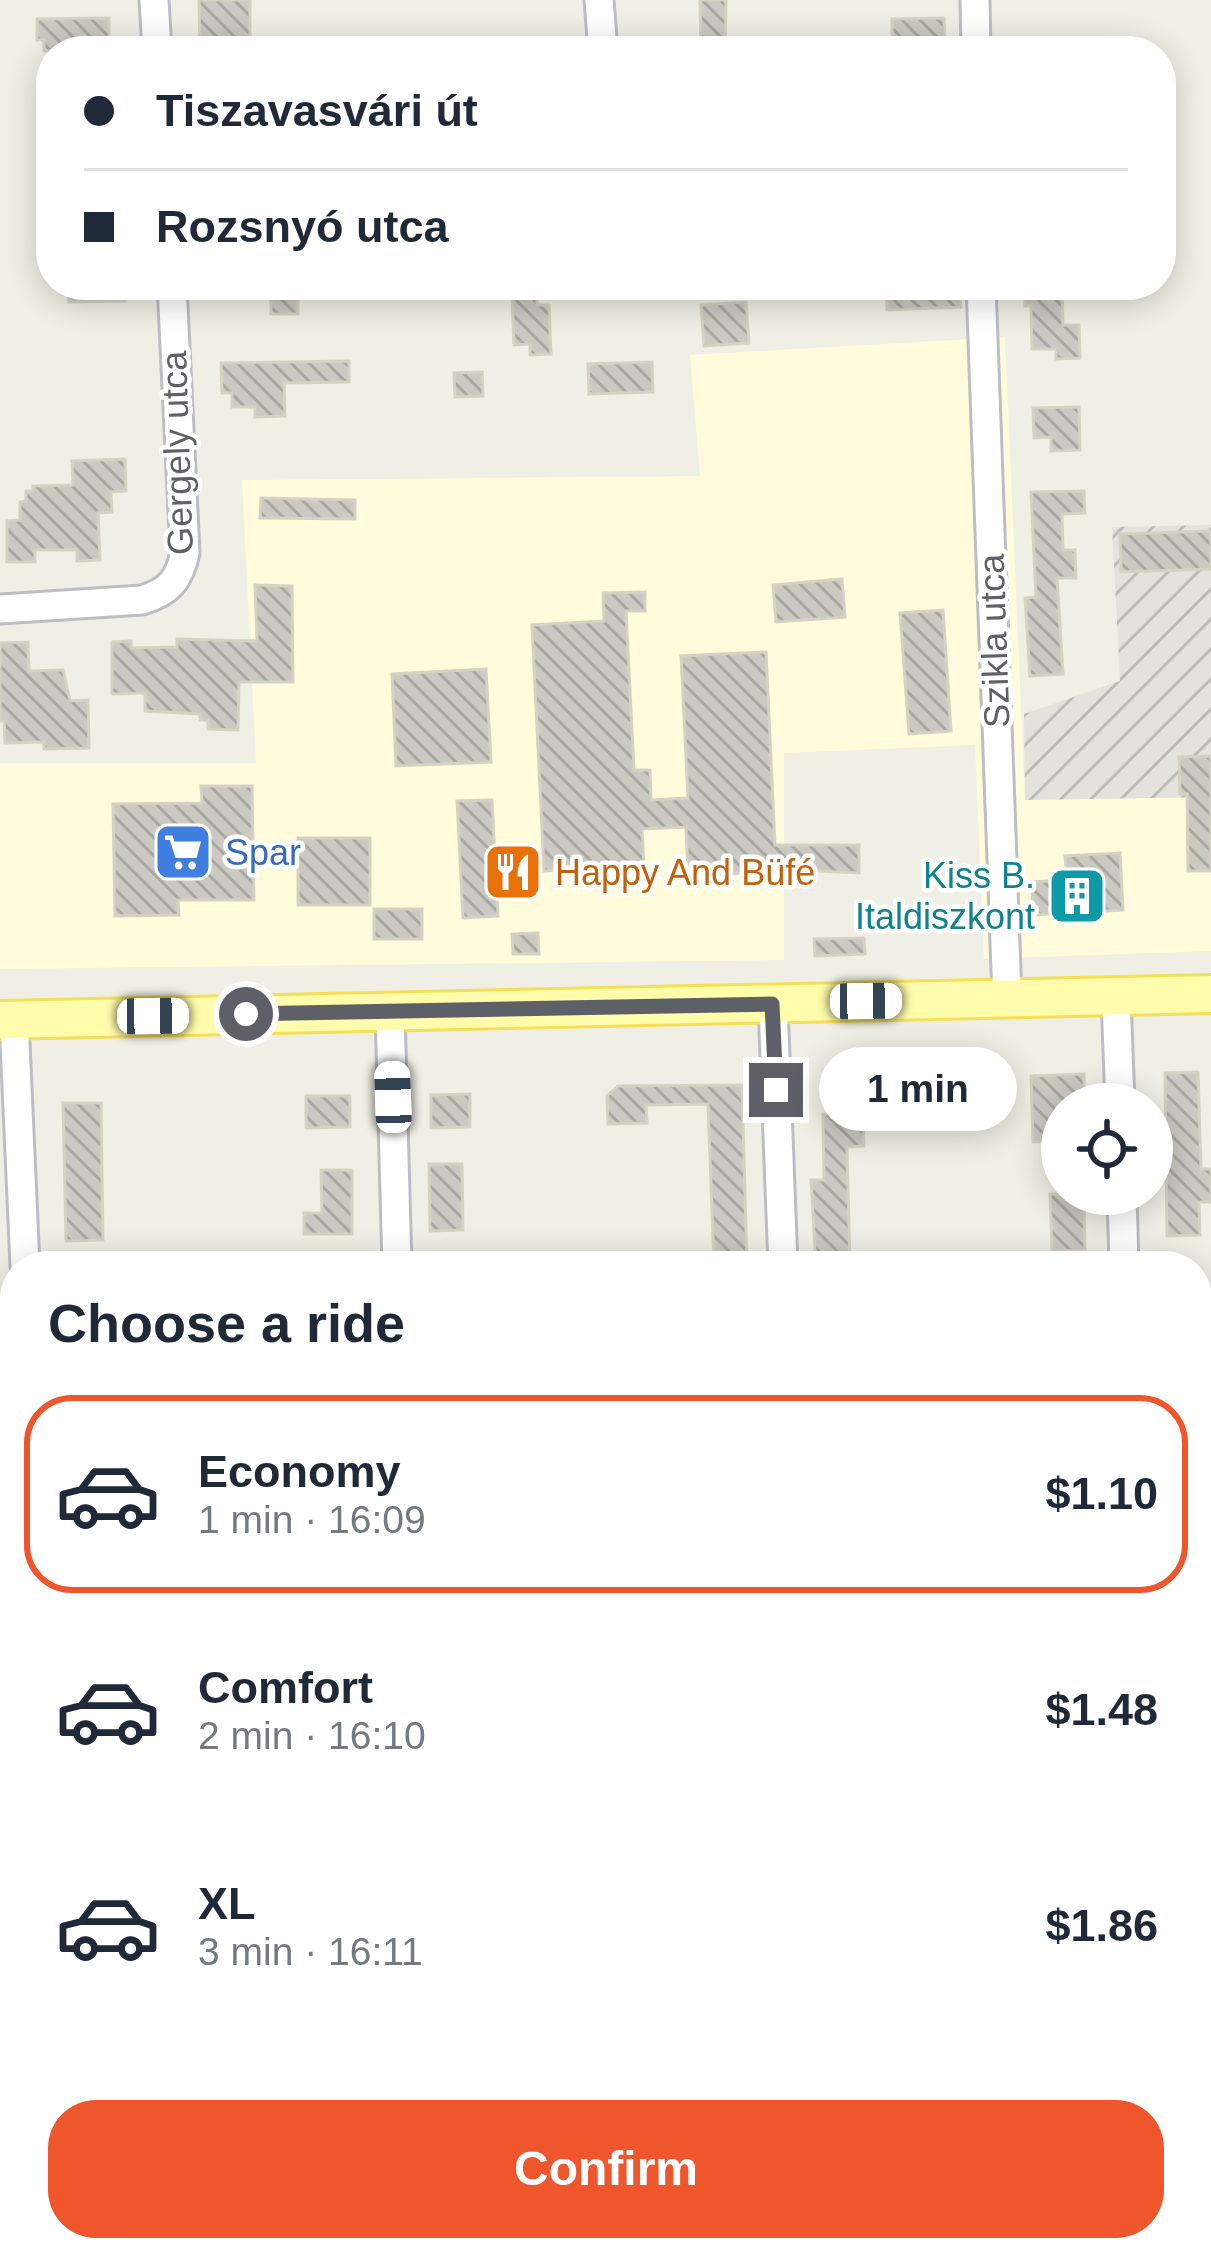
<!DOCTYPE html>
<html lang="en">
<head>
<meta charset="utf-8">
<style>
	body { margin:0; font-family:Arial,sans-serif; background:#f6f6f7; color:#1f2937; height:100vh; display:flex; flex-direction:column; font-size:45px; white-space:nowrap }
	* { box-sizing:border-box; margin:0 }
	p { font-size:39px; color:#747a83 }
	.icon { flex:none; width:66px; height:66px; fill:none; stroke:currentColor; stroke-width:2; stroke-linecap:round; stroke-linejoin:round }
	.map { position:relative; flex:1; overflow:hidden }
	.sheet { position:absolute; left:0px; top:1251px; width:1212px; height:1011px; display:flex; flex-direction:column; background:#fff; border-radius:48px 48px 0 0; box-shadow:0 6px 30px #0003 }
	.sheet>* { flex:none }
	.guide { position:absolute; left:36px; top:36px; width:1140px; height:264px; border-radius:48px; box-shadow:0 6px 30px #0003; display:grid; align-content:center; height:264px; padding:0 48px; background:#fff }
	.fabs { position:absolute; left:1041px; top:1083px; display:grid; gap:24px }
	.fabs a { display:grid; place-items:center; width:132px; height:132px; border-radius:50%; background:#fff; box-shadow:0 6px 30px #0003; font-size:60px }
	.end { position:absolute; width:54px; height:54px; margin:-27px; border:15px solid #5d6066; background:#fff; box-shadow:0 0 0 6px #fff }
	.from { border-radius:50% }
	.bubble { position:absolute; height:84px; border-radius:42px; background:#fff; box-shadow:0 6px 30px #0003; font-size:39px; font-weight:700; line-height:84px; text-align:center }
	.car { position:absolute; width:36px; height:72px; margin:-36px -18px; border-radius:15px; box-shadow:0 0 9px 3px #0007; background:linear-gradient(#fff 24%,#345 0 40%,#fff 0 76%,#345 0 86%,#fff 0) }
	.guide b { display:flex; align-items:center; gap:42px; height:114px; font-size:45px }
	.guide b+b { border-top:3px solid #e0e1e3 }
	.guide i { width:30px; height:30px; background:#1f2937 }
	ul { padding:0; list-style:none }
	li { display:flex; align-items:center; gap:36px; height:198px; margin:0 24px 18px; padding:0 24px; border:6px solid transparent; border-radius:48px }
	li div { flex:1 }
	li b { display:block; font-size:45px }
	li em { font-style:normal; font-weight:700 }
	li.current { border-color:#ef562c }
	li>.icon { width:108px; height:108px; stroke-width:1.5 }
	h2 { padding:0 48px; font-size:54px; line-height:144px }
	.action { display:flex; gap:24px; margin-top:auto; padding:24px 48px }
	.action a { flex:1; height:138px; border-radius:48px; background:#ef562c; color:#fff; font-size:48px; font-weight:700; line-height:138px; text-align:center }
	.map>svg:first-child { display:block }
	.commercial { fill:#fffbdb }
	.industrial { fill:url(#industrial-furrows) }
	.building { fill:url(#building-back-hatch); stroke:#d5d2c3; stroke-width:3 }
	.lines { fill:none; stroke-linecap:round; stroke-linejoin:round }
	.minor-casing { stroke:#bdbec4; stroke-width:33 }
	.major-casing { stroke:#f6df58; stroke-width:42 }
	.minor { stroke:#fff; stroke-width:27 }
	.major { stroke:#fffdab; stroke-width:36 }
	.route { stroke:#5d6066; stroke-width:15 }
	.labels { text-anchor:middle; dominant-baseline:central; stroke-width:9; stroke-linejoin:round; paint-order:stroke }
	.street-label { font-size:36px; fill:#5d6066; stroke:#fff }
	.shop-label { font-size:36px; fill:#366cbe; stroke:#fff; text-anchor:start }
	.food-label { font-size:36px; fill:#c56008; stroke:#fff; text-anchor:start }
	.culture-label { font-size:36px; fill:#0d838f; stroke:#fff; text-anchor:end }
</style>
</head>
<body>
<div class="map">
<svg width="1211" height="2260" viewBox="0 0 1211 2260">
	<defs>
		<pattern id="industrial-furrows" width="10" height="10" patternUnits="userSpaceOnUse" patternTransform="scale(3)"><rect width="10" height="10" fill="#e3e2dd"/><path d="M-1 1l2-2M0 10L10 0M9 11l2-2" fill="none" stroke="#bbbbb7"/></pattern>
		<pattern id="building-back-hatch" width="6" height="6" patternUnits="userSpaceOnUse" patternTransform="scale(3)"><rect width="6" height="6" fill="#cbc9c2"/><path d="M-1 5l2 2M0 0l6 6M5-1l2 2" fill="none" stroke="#a8a7a1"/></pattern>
	</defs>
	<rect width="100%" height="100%" fill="#f0efe5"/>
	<!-- commercial -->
	<path class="commercial" d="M1005,337L1025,800L1211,797V951L984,959L975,745L784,753V960L0,969V763H256L242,480L700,476L690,355Z"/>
	<!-- industrial -->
	<path class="industrial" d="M1211,525V797L1025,800L1024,714L1120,681L1112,527Z"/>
	<!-- building -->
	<g class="building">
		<path d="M199,0H250V51H200Z"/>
		<path d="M700,0H726L725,51H701Z"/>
		<path d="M109,18V51H44V40H37V19Z"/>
		<path d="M944,18L945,43L892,44V19Z"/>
		<path d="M68,285H126V301L69,302Z"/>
		<path d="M886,285H960L961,307L887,310Z"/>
		<path d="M1025,285H1062L1063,325H1079L1080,358L1056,359V349H1032L1031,306H1025Z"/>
		<rect x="271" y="289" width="27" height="25"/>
		<path d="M537,297V305H549L551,354L530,355V344L514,345L512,298Z"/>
		<path d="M746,302L749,343L704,346L701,305Z"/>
		<path d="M349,361V382L284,383L285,416L255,417V407H232V393H222L221,363Z"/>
		<path d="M652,362L653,392L589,394L588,364Z"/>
		<path d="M482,372L483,396L455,397L454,373Z"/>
		<path d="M1079,407L1080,450L1051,451V437L1034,438L1033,408Z"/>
		<path d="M125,459L126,491L111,492L112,512L98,513L100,560L77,561V550H35V562H7V521L20,520V502L26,501V491H33V486L73,485L72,461Z"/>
		<path d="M1084,491L1085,513L1062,514L1063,550H1075L1076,578H1057L1063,674L1030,676L1025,598L1036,597L1031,492Z"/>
		<path d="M261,498L355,500V519L260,518Z"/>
		<path d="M1211,531V569L1121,572L1120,534Z"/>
		<path d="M842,579L845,617L776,622L773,585Z"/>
		<path d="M255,585L292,586L293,682H239L238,730L208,729V720H200V714L145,711V693L112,694V642L131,641V648L177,647V639L257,641Z"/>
		<path d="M645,592V611H626L634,770H650L651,800L688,798L681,656L766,652L775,845H859V873L799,870L688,876L686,827L642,829L644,866L544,871L532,625L604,621L603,593Z"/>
		<path d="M943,610L951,731L909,734L900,613Z"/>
		<path d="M28,642L29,671L63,670L70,701L88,700L89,748L44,749V742L5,743L4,721H0V643Z"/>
		<path d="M486,669L491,762L396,766L392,674Z"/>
		<path d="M1211,756V871H1188L1187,794H1180L1179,757Z"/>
		<path d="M201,786H252L254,900H178L179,915L115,916L113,804L202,803Z"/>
		<path d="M492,800L498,916L463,918L457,801Z"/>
		<rect x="298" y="838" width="72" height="67"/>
		<path d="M1120,853L1123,910L1033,915L1032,882L1067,880L1065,856Z"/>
		<rect x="374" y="909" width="48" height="30"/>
		<path d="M538,933L539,954H513L512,934Z"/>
		<path d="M864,938L865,954L815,956L814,939Z"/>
		<path d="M1198,1072L1201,1169H1211V1202H1199L1200,1235L1167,1236L1165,1073Z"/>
		<path d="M1084,1074V1104H1062V1141L1033,1142L1031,1076Z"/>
		<path d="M742,1085L747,1266H714L708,1104L646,1105L647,1123L608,1124L607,1096L618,1086Z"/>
		<path d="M470,1094V1127L431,1128V1095Z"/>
		<path d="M306,1096H350V1127L306,1128Z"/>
		<path d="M63,1103H101L103,1240L66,1241Z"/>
		<path d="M863,1113L864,1146L847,1147L850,1266H816L811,1180H824L823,1114Z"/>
		<path d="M429,1164H462L463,1230L430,1231Z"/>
		<path d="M321,1170H352V1234H304V1213H322Z"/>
		<path d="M1050,1194H1084L1085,1250L1052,1251Z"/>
	</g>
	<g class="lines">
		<defs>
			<g id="minor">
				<path d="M154,0L157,51"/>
				<path d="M599,0L603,51"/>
				<path d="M975,0L976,51"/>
				<path d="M981,285L1007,998"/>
				<path d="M0,609L142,600C169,592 179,580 185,553L172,285"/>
				<path d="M1116,997L1120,1104"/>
				<path d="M773,1004L783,1266"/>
				<path d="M390,1012L397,1266"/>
				<path d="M14,1020L25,1266"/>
				<path d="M1122,1194L1124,1266"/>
				<path d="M58,2247V2260"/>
				<path d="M423,2247V2260"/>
				<path d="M814,2247V2260"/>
				<path d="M1112,2247V2260"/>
			</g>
			<path id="major" d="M0,1020L1211,994"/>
		</defs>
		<!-- minor casing -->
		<use href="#minor" class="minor-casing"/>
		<!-- major casing -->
		<use href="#major" class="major-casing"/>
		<!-- minor -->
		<use href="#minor" class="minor"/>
		<!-- major -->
		<use href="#major" class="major"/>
	</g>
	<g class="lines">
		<!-- route -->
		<path class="route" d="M246,1014L772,1004L776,1090"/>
	</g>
	<!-- icons -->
	<defs>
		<symbol id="supermarket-square" viewBox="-11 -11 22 22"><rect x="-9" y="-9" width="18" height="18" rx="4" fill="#3f7fe0" stroke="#fff"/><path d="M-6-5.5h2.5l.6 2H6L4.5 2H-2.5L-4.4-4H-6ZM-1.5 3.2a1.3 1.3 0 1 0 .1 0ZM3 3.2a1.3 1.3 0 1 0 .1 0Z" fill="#fff"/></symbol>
		<symbol id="restaurant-square" viewBox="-11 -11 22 22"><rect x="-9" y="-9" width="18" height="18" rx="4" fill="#e8710a" stroke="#fff"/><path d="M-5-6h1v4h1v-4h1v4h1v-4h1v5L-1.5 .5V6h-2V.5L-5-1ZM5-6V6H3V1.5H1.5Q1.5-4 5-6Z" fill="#fff"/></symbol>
		<symbol id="building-square" viewBox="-11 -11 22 22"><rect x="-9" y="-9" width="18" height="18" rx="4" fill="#0f9aa8" stroke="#fff"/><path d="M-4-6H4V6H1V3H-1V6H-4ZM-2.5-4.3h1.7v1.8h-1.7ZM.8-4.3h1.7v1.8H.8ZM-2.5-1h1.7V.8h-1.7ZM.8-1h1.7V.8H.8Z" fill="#fff"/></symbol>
	</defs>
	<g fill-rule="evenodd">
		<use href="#supermarket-square" x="150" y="819" width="66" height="66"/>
		<use href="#restaurant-square" x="480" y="839" width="66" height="66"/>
		<use href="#building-square" x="1044" y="863" width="66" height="66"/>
	</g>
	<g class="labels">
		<!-- street labels -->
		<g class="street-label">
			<text transform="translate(177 453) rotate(-92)">Gergely utca</text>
			<text transform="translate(994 641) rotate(-92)">Szikla utca</text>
		</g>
		<!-- shop labels -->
		<g class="shop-label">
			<text x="225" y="852">Spar</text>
		</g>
		<!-- food labels -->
		<g class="food-label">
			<text x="555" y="872">Happy And Büfé</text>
		</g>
		<!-- culture labels -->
		<g class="culture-label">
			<text x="1035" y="875">Kiss B.<tspan x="1035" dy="41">Italdiszkont</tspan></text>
		</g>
	</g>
</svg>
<div class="fabs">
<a><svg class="icon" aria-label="locate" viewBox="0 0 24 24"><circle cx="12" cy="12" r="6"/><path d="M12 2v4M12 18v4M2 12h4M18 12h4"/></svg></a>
</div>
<i class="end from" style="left:246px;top:1014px"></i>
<i class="end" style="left:776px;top:1090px"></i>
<div class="bubble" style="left:819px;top:1047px;width:198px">1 min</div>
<i class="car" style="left:866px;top:1001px;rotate:89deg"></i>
<i class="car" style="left:153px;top:1016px;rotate:89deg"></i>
<i class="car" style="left:393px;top:1097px;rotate:358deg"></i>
<div class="guide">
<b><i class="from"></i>Tiszavasvári út</b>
<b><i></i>Rozsnyó utca</b>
</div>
<section class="sheet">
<h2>Choose a ride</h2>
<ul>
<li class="current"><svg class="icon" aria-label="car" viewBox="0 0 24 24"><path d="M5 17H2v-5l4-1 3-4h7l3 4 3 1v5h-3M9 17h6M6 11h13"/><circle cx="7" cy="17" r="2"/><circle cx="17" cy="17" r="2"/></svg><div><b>Economy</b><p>1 min · 16:09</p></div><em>$1.10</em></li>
<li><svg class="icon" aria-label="car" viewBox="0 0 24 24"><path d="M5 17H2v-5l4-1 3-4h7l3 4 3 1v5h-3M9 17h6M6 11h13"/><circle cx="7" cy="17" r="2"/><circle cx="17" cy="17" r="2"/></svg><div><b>Comfort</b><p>2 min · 16:10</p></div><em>$1.48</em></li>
<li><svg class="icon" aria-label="car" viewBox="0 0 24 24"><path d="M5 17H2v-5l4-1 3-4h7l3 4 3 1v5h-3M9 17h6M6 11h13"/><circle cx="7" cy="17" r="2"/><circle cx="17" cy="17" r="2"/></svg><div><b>XL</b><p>3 min · 16:11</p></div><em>$1.86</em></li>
</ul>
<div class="action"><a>Confirm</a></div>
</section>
</div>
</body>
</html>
